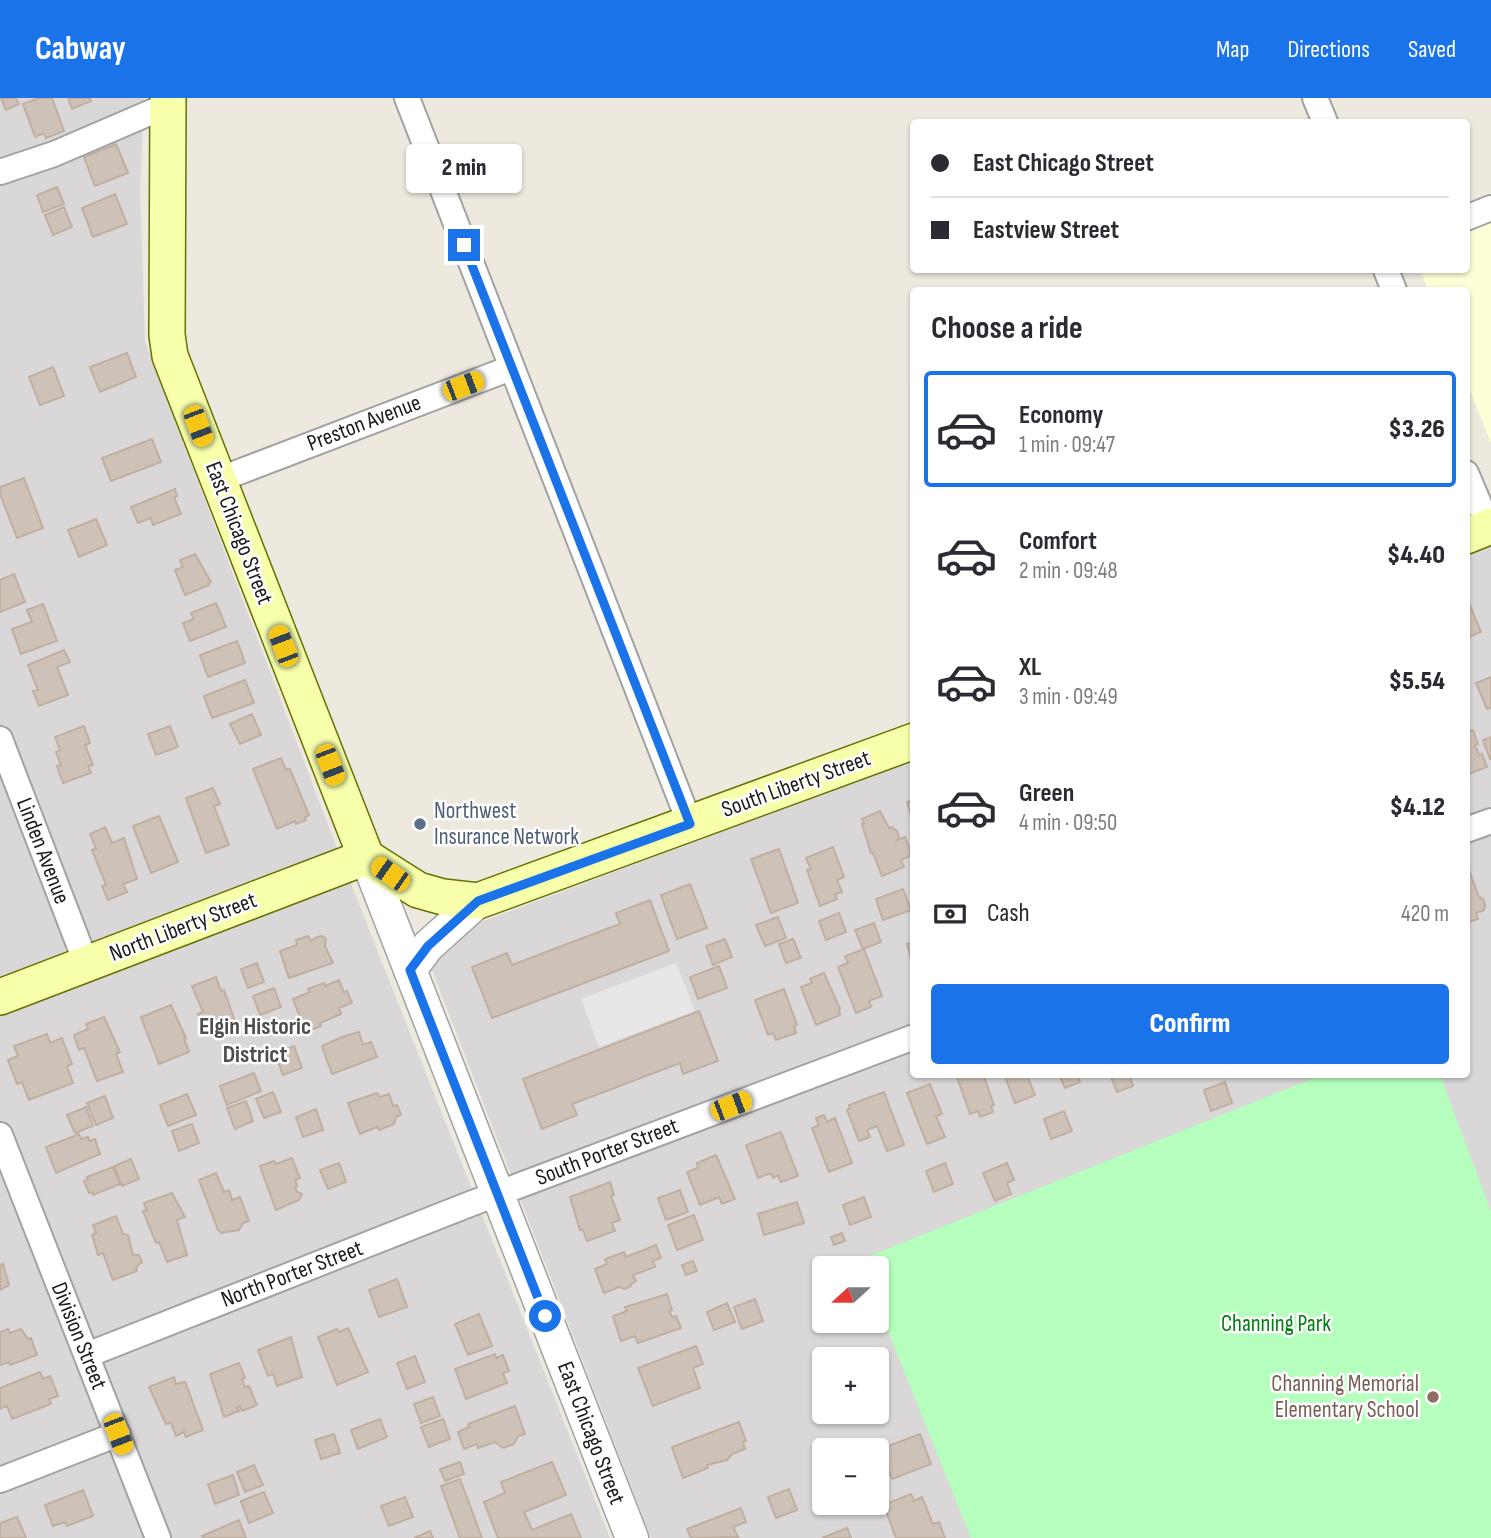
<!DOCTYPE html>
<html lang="en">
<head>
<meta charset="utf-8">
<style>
	body { margin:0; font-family:"Sofia Sans Condensed",sans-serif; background:#f2f2f3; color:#2b2b33; height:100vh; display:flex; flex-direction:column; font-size:26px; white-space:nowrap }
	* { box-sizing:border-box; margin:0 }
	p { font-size:23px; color:#7c7c81 }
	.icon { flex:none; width:38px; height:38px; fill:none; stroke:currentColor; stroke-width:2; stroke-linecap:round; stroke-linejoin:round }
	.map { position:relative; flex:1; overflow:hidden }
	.side { position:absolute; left:910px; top:189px; width:560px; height:791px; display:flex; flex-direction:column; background:#fff; border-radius:7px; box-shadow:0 2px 5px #0004 }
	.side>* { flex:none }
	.top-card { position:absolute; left:910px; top:21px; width:560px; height:154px; border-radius:7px; box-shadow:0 2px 5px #0004; display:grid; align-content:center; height:154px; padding:0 21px; background:#fff }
	.needle { width:46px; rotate:249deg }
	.tools { position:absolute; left:812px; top:1158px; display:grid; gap:14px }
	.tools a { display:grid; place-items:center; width:77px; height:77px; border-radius:7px; background:#fff; box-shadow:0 2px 5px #0004; font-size:35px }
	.end { position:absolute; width:32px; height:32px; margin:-16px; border:9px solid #1a73e8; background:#fff; box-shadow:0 0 0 4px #fff }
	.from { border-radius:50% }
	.bubble { position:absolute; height:49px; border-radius:7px; background:#fff; box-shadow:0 2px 5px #0004; font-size:23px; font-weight:800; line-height:49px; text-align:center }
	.car { position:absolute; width:21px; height:42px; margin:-21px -10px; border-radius:9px; box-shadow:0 0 5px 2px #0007; background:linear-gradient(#f5c518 24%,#345 0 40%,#f5c518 0 76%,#345 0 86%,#f5c518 0) }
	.top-card b { display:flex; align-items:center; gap:24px; height:66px; font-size:26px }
	.top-card b+b { border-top:2px solid #e1e1e2 }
	.top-card i { width:18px; height:18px; background:#2b2b33 }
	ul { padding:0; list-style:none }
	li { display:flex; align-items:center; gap:21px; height:116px; margin:0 14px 10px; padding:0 7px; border:4px solid transparent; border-radius:7px }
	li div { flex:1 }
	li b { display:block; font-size:26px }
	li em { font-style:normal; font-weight:800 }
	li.on { border-color:#1a73e8 }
	li>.icon { width:63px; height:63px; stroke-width:1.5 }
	h2 { padding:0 21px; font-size:32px; line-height:84px }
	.pay { display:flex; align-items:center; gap:18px; height:77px; padding:0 21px; font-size:26px }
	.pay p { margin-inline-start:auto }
	.button { display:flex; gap:14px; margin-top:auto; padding:14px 21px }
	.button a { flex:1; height:80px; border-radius:7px; background:#1a73e8; color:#fff; font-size:28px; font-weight:800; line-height:80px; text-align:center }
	header { display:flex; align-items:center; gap:42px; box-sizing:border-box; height:98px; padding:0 35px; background:#1a73e8; color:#fff }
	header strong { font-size:33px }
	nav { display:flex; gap:38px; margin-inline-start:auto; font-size:24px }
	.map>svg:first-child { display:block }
	.residential { fill:#d9d7d7; fill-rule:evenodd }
	.education { fill:#fdffd6 }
	.park { fill:#b5febd }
	.parking { fill:#e7e7e7 }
	.building { fill:#cec2b8; stroke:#c0afa0; stroke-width:2 }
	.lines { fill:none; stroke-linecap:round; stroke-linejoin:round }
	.minor-casing { stroke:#a2a2a2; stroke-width:28 }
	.tertiary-casing { stroke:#a2a2a2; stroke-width:35 }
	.secondary-casing { stroke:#627300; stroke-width:38 }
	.minor { stroke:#fff; stroke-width:24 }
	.tertiary { stroke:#fff; stroke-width:32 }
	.secondary { stroke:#f8ffab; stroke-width:35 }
	.route { stroke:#1a73e8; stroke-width:9 }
	.service-dot { fill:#5c6f8a; stroke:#fff; stroke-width:2.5 }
	.education-dot { fill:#8d6e63; stroke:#fff; stroke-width:2.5 }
	.labels { text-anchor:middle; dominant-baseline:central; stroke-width:5; stroke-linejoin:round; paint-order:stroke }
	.street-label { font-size:23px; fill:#1b1b1b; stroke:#fff }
	.service-label { font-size:23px; fill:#4e5e75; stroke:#fff; text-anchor:start }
	.park-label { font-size:23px; fill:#018010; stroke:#fff }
	.education-label { font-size:23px; fill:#785e54; stroke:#fff; text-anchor:end }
	.neighbourhood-label { font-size:24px; font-weight:bold; fill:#4e4e4e; stroke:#fff }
</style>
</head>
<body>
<header>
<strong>Cabway</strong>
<nav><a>Map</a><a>Directions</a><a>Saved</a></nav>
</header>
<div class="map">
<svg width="1491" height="1440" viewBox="0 0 1491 1440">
	<rect width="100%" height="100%" fill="#eee9df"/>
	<!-- residential -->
	<g class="residential">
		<path d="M0,0H144L140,93L145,244L336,748L610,1440H0Z"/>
		<path d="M1491,445V1440H651L429,864L476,826L913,662L914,976H1466V455ZM824,1171H877V1223H824ZM824,1262H877V1314H824ZM824,1353H877V1405H824Z"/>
	</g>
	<!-- education -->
	<path class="education" d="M1491,97V345L1467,285L1466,192H1428L1420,172H1466L1467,106Z"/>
	<!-- park -->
	<path class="park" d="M1324,976L1440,977L1491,1113V1440H971L877,1206V1171H862L859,1162Z"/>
	<!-- parking -->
	<path class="parking" d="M676,865L695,913L599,949L581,901Z"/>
	<!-- building -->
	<g class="building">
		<path d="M1,0H16L19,6L6,12Z"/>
		<path d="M39,0H52L64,33L46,40L44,35L35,39L23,6Z"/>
		<path d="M68,0H90L91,3L72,11Z"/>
		<path d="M116,46L128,75L95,88L84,59Z"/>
		<path d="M57,89L64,106L43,114L37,97Z"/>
		<path d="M115,96L127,126L93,139L82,110Z"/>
		<path d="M64,109L72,129L53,137L45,117Z"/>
		<path d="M127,255L136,279L100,294L90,269Z"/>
		<path d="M53,269L64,298L40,307L29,279Z"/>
		<path d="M152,341L161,364L111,383L102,360Z"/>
		<path d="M24,380L43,430L17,440L0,396V389Z"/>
		<path d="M175,391L177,398L174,399L181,416L153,427L151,420L138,425L131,409Z"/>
		<path d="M96,421L107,447L79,459L68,432Z"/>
		<path d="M195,456L211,484L208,485L209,487L185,497L175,472L183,469L180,462Z"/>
		<path d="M14,476L25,504L0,514V482Z"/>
		<path d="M1466,498L1481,534L1466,540Z"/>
		<path d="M216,505L226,529L190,543L183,525L194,521L191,515Z"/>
		<path d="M43,506L57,543L21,556L12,531L32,524L27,512Z"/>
		<path d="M237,543L245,565L208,579L200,557Z"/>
		<path d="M64,552L70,564L57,569L68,597L39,608L33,593L38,592L28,567Z"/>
		<path d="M1491,579V610L1487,611L1476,585Z"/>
		<path d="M245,582L254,605L212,620L204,598Z"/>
		<path d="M252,616L261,637L240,646L230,626Z"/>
		<path d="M84,628L90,645L85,647L93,667L88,668L91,675L63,685L57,668L61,667L56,654L60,652L55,639Z"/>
		<path d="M170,628L178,649L156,657L148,636Z"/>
		<path d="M1473,632L1478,646L1475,647L1479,657L1482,656L1487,669L1466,677V635Z"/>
		<path d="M1491,639V661H1490L1483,642Z"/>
		<path d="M281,660L286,672L290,671L309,717L305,719L306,722L296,726L295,723L277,731L253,671Z"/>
		<path d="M213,690L220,706L214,708L229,747L206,755L186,700Z"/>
		<path d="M914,702V729L907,704Z"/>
		<path d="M880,713L889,730L892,729L897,733L899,739L897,742L905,739L912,757L901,762L904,769L882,778L873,755H871L862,726L864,725L862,721Z"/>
		<path d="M159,718L178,764L151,775L133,728Z"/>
		<path d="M105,729L112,745L124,740L137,781L123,786L127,794L108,802L102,788L106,787L92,752L96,751L90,736Z"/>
		<path d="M833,749L844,779L837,782L842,794L835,796L837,801L820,808L807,772L811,771L806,760Z"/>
		<path d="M779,751L798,805L771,815L751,761Z"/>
		<path d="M1469,772L1479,799L1483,801L1485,807L1484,812L1476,815L1478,821L1466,825V773Z"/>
		<path d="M690,786L707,830L677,841L661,797Z"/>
		<path d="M903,791L911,812L883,822L876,801Z"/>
		<path d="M650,802L669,853L492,920L472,869L507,855L512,867L620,826L616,815Z"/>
		<path d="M839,815L846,834L826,842L819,823Z"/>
		<path d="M778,819L786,840L765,848L756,827Z"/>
		<path d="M874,825L881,844L863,851L855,832Z"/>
		<path d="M308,838L311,843L317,839L322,838L326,841L325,848L333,865L289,880L280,853L297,847L296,842Z"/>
		<path d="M725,841L732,859L713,867L706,848Z"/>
		<path d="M793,841L801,860L786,865L779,846Z"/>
		<path d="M914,844V871L907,846Z"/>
		<path d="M864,851L882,898L869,903L871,909L856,915L838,869L848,865L845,858Z"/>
		<path d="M257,865L264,884L248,890L241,871Z"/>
		<path d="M719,868L727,890L698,901L690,879Z"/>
		<path d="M824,875L840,911L839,912L840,917L816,927L801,889L812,885L810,881Z"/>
		<path d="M216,879L221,893L224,892L236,926L216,934L211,929H204L198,916L203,914L192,888Z"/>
		<path d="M339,882L344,895L347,893L352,905L339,910L341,916L320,925L321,928L306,934L293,901L310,894L308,891L324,885L325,888Z"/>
		<path d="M274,890L281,909L260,917L253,898Z"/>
		<path d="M784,891L797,927L794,928L796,935L776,942L773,935L768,937L755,902Z"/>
		<path d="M171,907L186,940H184L189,954L159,966L141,919Z"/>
		<path d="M699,913L718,963L683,976L680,965L572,1006L577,1017L542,1031L523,981Z"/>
		<path d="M104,919L120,954L116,956L123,974L97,983L84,950L79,952L74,937L88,931L86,926Z"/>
		<path d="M359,934L363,947L371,944L377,959L332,976L322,948L342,939Z"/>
		<path d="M47,936L50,945L62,940L72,966L67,968L73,985L29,1002L22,984L17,986L8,962L18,958L14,948Z"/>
		<path d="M294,948L302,970L283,977L275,956Z"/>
		<path d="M254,975L261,993L227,1007L220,988Z"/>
		<path d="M956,976H983L994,1007L991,1008L993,1014L980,1019L978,1013L970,1016Z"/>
		<path d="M1004,976H1030L1027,977L1035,997L1015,1005Z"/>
		<path d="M1059,976L1077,977L1080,984L1065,990Z"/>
		<path d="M1110,976H1129L1133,988L1117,994Z"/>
		<path d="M1225,984L1232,1005L1211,1013L1204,992Z"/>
		<path d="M930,986L942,1016L936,1018L945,1039L927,1046L907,995Z"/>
		<path d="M273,994L281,1014L264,1020L256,1001Z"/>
		<path d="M884,994L904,1047L887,1053L877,1028L867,1032L870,1039L859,1043L847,1012L850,1010L849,1007Z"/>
		<path d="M377,995L379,999L389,996L393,1008L397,1007L401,1017L396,1019L394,1026L379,1032L377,1029L360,1036L348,1005Z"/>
		<path d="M187,996L196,1017L168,1028L160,1007Z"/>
		<path d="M105,998L113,1020L96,1027L87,1005Z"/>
		<path d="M246,1003L253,1023L235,1031L227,1010Z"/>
		<path d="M86,1009L93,1028L75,1035L67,1017Z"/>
		<path d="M316,1011L323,1032L303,1039L296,1019Z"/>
		<path d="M1064,1013L1072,1033L1051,1041L1044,1021Z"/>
		<path d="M824,1017L827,1024L835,1020L852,1065L829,1074L812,1030L819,1027L816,1020Z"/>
		<path d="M192,1026L199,1045L179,1053L172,1033Z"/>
		<path d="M781,1034L798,1078L781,1084L778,1077L773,1080L771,1075L758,1080L746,1047Z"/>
		<path d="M79,1036L81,1041L88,1039L90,1043L95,1041L100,1056L56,1075L46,1049Z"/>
		<path d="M716,1057L735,1101L722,1106L719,1099L700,1107L687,1074L698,1070L697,1065Z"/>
		<path d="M292,1060L300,1080L295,1082L297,1088L295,1089L297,1094L302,1096L299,1102L276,1112L260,1068L274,1063L276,1066Z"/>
		<path d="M131,1061L139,1081L122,1088L114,1068Z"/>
		<path d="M339,1065L346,1084L328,1091L320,1072Z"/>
		<path d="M945,1065L953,1086L934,1094L926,1073Z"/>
		<path d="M1007,1065L1014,1082L1007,1085L1011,1096L995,1103L983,1075Z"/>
		<path d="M113,1069L120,1086L93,1097L92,1094L89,1095L84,1083L88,1081L87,1079Z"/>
		<path d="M216,1075L224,1094L229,1092L232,1102L240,1099L249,1123L243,1125L239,1132L221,1135L218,1132L199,1082Z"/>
		<path d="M610,1084L614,1097L611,1098L620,1122L612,1125L615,1133L587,1143L583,1132H580L570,1099Z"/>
		<path d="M680,1092L688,1114L666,1122L658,1100Z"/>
		<path d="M172,1095L185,1119L177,1122L187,1157L167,1164L159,1144L156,1145L143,1113L147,1112L144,1105Z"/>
		<path d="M864,1099L871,1119L850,1127L843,1107Z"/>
		<path d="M797,1104L804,1125L764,1137L758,1116Z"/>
		<path d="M694,1117L703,1142L677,1152L668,1127Z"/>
		<path d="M116,1118L123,1136L128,1137L133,1157H139L142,1164L136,1169L137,1173L113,1182L103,1155L98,1157L92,1137L96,1135L93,1127Z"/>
		<path d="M842,1135L845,1143L834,1147L831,1139Z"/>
		<path d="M656,1147L661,1160L653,1163L655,1169L633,1177L636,1183L632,1185L630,1189L625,1191L619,1189L604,1195L595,1171L607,1166L605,1161L624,1154L626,1159Z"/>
		<path d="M693,1163L697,1173L686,1177L682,1167Z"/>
		<path d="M3,1166L9,1187L0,1192V1167Z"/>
		<path d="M397,1181L407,1209L379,1219L369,1192Z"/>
		<path d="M667,1196L672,1212L669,1213L672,1219L676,1218L681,1230L638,1245L635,1238L621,1243L613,1218L627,1213L625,1209Z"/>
		<path d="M755,1201L763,1223L742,1231L734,1209Z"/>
		<path d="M727,1205L735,1224L714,1232L707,1214Z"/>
		<path d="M479,1216L492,1248L468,1257L455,1226Z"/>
		<path d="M348,1230L368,1274L337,1287L318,1239L337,1231L339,1234Z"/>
		<path d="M8,1231L10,1235L21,1231L28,1241L31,1240L37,1257L10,1267L9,1264L0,1267V1234Z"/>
		<path d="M291,1239L302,1279L277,1288L273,1276L268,1278L258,1252Z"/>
		<path d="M696,1248L703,1266L693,1270L700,1290L653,1308L638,1270Z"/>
		<path d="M495,1256L496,1260L503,1257L509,1273L503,1275L507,1285L466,1301L455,1271Z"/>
		<path d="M415,1258L425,1284L407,1291L397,1265Z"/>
		<path d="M239,1265L245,1280L242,1281L245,1289L249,1288L257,1307L242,1313L240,1308L237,1309L239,1313L224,1319L210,1276Z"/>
		<path d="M40,1274L43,1281L50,1278L58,1298L49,1301L51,1306L12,1321L7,1308L0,1311V1290Z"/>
		<path d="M174,1279L176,1286L185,1284L203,1332L186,1339L184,1334L176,1338L171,1325L166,1326L149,1289Z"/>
		<path d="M433,1299L440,1318L421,1325L414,1306Z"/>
		<path d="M515,1308L525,1336L518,1338L514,1346L503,1350L495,1344L478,1350L477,1346L464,1351L458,1334L469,1329L468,1326Z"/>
		<path d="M380,1321L387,1339L358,1351L351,1332Z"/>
		<path d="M443,1321L450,1341L429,1349L421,1329Z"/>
		<path d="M739,1324L746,1343L743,1344L745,1351L732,1356L727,1362L707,1367L708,1370L683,1380L672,1349Z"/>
		<path d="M334,1336L340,1355L321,1361L315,1342Z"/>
		<path d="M920,1336L931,1366L892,1381L880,1351Z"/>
		<path d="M460,1364L464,1376L445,1383L440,1371Z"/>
		<path d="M552,1364L566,1397L524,1414L532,1432L571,1416L581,1440H498L484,1404L505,1395L501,1384Z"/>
		<path d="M254,1367L263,1387L245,1394L237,1374Z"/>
		<path d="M233,1377L239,1397L215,1406L208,1386Z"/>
		<path d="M460,1381L482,1440H460L441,1388Z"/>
		<path d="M789,1391L797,1412L776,1420L768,1399Z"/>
		<path d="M83,1392L93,1418L67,1428L65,1424L53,1428L45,1407Z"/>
		<path d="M264,1394L273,1415L249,1425L241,1403Z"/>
		<path d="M911,1396L914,1403L922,1399L933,1426L939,1424L945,1440H896L886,1413L889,1412L886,1406Z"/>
		<path d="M405,1399L413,1419L389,1428L381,1408Z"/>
		<path d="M741,1410L746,1424L733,1429L738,1439L691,1440L687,1431Z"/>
		<path d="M17,1419L26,1440H0V1425Z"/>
		<path d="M239,1422L246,1440H203L202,1438Z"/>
		<path d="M847,1430L851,1440H822Z"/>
		<path d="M430,1433L433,1440H414Z"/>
	</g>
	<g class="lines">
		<defs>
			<g id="minor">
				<path d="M407,0L690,726"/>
				<path d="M1315,0L1325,24"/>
				<path d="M0,74L54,56L168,7"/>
				<path d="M1466,120L1491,110"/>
				<path d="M1386,172L1394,192"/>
				<path d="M1466,375L1491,434"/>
				<path d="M218,382L511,270"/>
				<path d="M0,641L86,865"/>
				<path d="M1466,732L1491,723"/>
				<path d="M0,1037L158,1440"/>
				<path d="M87,1257L470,1106L914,939"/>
				<path d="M0,1382L118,1336"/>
			</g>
			<g id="tertiary">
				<path d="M366,759L632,1440"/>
				<path d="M410,872L428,848L478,803"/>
			</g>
			<g id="secondary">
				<path d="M168,0L167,237L170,258L366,759"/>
				<path d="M1466,438L1491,428"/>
				<path d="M366,759L418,792L443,799L478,803L914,643"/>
				<path d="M0,899L366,759"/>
			</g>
		</defs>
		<!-- minor casing -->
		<use href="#minor" class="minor-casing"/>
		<!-- tertiary casing -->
		<use href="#tertiary" class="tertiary-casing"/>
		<!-- secondary casing -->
		<use href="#secondary" class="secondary-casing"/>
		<!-- minor -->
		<use href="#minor" class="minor"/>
		<!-- tertiary -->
		<use href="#tertiary" class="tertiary"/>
		<!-- secondary -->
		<use href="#secondary" class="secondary"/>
	</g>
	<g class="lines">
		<!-- route -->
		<path class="route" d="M464,147L690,726L478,803L428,848L410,872L545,1218"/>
	</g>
	<!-- markers -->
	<circle class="service-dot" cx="420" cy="726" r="7"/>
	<circle class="education-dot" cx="1433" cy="1299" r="7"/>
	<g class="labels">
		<!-- street labels -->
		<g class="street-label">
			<text transform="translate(364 325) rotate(-21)">Preston Avenue</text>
			<text transform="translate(239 435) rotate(69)">East Chicago Street</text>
			<text transform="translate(796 686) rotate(-20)">South Liberty Street</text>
			<text transform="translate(43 753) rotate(69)">Linden Avenue</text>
			<text transform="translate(183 829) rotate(-21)">North Liberty Street</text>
			<text transform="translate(607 1054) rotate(-21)">South Porter Street</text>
			<text transform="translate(292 1176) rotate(-21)">North Porter Street</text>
			<text transform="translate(79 1238) rotate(68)">Division Street</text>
			<text transform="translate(591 1335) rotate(69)">East Chicago Street</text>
		</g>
		<!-- service labels -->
		<g class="service-label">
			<text x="434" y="713">Northwest<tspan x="434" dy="26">Insurance Network</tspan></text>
		</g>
		<!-- park labels -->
		<g class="park-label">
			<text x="1276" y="1226">Channing Park</text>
		</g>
		<!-- education labels -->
		<g class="education-label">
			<text x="1419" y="1286">Channing Memorial<tspan x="1419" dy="26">Elementary School</tspan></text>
		</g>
		<!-- neighbourhood labels -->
		<g class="neighbourhood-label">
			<text x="255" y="928">Elgin Historic<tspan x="255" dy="28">District</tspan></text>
		</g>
	</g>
</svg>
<div class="tools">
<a><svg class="needle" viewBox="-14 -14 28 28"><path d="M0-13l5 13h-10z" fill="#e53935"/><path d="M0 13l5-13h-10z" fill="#7c7c81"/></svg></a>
<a>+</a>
<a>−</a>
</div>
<i class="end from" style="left:545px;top:1218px"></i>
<i class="end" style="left:464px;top:147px"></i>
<div class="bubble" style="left:406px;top:46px;width:116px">2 min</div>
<i class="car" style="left:463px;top:288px;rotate:69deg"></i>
<i class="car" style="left:198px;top:328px;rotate:159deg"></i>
<i class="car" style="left:283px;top:548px;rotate:339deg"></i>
<i class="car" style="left:330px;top:667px;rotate:159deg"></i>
<i class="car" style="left:390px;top:776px;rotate:305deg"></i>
<i class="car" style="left:731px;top:1008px;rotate:69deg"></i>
<i class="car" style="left:118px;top:1336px;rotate:159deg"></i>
<div class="top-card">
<b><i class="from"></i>East Chicago Street</b>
<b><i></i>Eastview Street</b>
</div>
<section class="side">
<h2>Choose a ride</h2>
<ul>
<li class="on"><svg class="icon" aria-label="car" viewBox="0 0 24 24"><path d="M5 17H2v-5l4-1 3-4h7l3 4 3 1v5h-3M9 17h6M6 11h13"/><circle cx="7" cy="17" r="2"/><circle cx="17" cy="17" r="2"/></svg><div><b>Economy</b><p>1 min · 09:47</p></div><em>$3.26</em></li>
<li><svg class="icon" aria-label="car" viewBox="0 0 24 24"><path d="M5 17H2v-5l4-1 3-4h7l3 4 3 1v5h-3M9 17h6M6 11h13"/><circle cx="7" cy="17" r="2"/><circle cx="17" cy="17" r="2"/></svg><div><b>Comfort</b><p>2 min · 09:48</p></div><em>$4.40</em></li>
<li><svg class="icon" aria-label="car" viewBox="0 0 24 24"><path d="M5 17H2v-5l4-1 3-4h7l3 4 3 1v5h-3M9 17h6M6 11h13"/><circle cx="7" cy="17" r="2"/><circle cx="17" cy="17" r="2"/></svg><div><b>XL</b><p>3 min · 09:49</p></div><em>$5.54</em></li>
<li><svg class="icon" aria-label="car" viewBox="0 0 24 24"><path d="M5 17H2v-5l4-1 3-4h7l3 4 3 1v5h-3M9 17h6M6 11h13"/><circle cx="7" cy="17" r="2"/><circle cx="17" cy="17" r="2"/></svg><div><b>Green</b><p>4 min · 09:50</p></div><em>$4.12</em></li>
</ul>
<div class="pay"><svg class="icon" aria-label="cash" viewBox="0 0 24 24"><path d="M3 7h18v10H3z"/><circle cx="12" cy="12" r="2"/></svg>Cash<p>420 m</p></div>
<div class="button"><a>Confirm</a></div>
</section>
</div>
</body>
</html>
